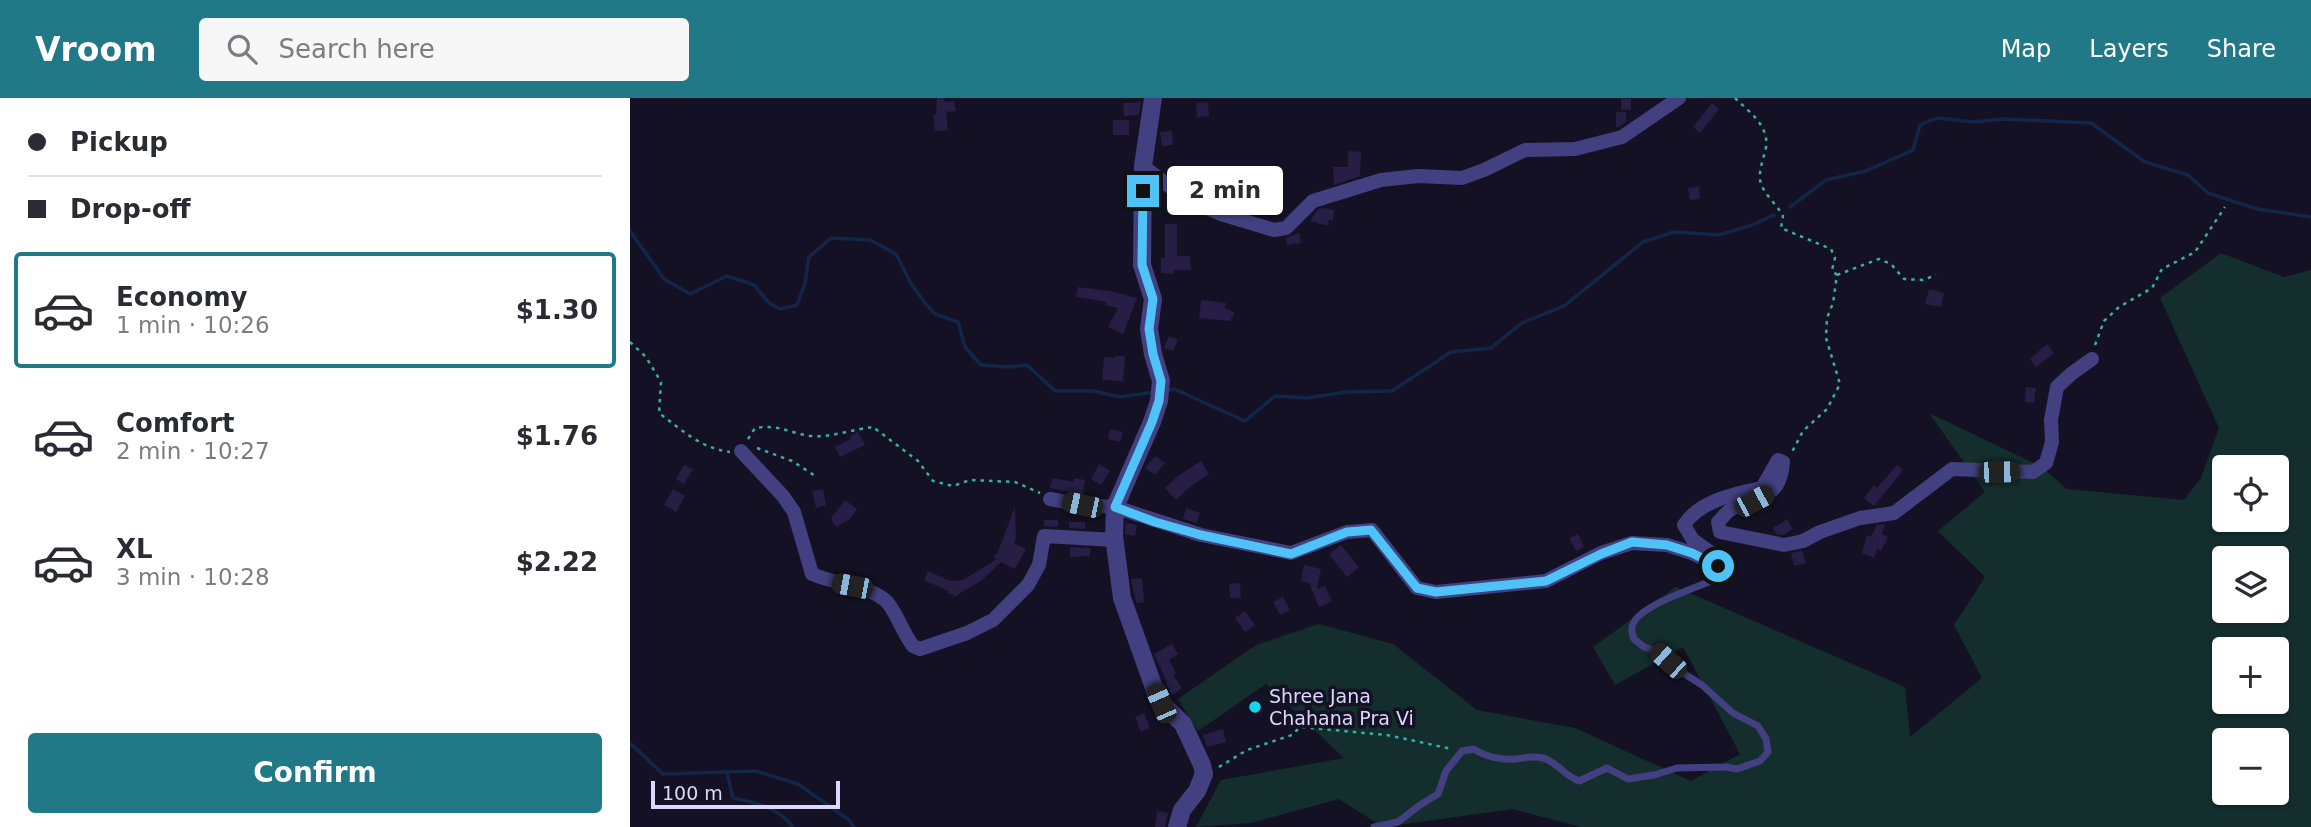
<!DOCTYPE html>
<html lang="en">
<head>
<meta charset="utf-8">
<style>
	body { margin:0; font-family:"DejaVu Sans",sans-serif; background:#f7f7f7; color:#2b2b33; height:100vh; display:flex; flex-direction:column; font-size:26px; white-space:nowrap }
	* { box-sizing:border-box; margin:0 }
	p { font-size:23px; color:#7c7c81 }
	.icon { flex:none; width:38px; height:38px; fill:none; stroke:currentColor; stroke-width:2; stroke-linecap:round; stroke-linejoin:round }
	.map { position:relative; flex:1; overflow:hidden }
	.side { display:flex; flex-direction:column; background:#fff; width:630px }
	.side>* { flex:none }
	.hud { display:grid; align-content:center; height:154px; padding:0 28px; background:#fff }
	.tools { position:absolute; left:1582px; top:357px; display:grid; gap:14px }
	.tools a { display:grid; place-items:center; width:77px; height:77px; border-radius:7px; background:#fff; box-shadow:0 2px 5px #0004; font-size:35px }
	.scale { position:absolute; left:21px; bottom:18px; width:189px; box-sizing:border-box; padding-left:7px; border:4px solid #dbd8fc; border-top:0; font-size:19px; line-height:24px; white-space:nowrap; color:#dbd8fc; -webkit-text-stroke:5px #141124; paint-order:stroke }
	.end { position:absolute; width:32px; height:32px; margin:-16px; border:9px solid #4fc3f7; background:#111; box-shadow:0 0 0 4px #111 }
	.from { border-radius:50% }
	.bubble { position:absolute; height:49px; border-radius:7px; background:#fff; box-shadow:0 2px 5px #0004; font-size:23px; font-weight:600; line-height:49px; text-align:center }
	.car { position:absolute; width:21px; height:42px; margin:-21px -10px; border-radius:9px; box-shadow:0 0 5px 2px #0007; background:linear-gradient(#222 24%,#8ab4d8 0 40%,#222 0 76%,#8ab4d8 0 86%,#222 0) }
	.hud b { display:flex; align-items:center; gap:24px; height:66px; font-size:26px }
	.hud b+b { border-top:2px solid #e1e1e2 }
	.hud i { width:18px; height:18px; background:#2b2b33 }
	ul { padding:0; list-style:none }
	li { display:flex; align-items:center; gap:21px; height:116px; margin:0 14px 10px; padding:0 14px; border:4px solid transparent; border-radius:7px }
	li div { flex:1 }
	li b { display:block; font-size:26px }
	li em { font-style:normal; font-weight:600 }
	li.selected { border-color:#217886 }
	li>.icon { width:63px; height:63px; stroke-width:1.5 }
	.action { display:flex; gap:14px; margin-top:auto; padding:14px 28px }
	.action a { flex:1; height:80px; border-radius:7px; background:#217886; color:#fff; font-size:28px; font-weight:600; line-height:80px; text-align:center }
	header { display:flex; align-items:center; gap:42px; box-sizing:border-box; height:98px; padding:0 35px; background:#217886; color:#fff }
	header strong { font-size:33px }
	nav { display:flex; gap:38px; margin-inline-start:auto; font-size:24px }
	.search { width:490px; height:63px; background:#f7f7f7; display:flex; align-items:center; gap:18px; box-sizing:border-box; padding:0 24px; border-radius:7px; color:#7c7c81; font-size:26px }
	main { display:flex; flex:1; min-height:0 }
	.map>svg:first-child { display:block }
	.green { fill:#142e2d; fill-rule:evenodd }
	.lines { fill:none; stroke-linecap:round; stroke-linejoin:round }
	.stream { stroke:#122747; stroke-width:3.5 }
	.building { fill:#261e44 }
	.path { stroke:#39aea6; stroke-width:2.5; stroke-dasharray:3.5 5; stroke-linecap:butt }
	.service { stroke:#424080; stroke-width:7 }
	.minor { stroke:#424080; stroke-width:14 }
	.tertiary { stroke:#424080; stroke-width:18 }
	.route { stroke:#4fc3f7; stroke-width:9 }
	.poi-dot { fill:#14d7ec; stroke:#141124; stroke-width:2.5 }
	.labels { text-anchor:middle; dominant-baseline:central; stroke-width:7; stroke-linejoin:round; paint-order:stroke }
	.poi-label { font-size:19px; fill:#dbd8fc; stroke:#141124; text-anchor:start }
</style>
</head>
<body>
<header>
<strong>Vroom</strong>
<div class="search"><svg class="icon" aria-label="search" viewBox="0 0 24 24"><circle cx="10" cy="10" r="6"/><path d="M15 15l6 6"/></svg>Search here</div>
<nav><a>Map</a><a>Layers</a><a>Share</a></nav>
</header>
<main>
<section class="side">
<div class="hud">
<b><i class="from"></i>Pickup</b>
<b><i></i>Drop-off</b>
</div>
<ul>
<li class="selected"><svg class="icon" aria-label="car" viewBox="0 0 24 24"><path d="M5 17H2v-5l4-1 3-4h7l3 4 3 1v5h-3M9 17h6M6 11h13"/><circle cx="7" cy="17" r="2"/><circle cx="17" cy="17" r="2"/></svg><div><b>Economy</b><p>1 min · 10:26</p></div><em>$1.30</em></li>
<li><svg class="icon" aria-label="car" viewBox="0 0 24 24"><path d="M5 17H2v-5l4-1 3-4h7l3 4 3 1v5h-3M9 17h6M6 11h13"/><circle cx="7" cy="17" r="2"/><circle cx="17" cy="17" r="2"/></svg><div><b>Comfort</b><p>2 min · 10:27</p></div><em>$1.76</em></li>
<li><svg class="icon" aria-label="car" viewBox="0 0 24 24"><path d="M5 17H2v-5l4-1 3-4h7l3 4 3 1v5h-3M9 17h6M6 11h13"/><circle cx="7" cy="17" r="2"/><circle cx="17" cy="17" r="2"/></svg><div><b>XL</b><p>3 min · 10:28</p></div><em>$2.22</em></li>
</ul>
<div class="action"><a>Confirm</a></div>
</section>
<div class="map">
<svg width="1681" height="729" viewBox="0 0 1681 729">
	<rect width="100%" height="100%" fill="#141124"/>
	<!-- green -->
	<path class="green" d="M1591,155L1654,179L1681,172V729H951L883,711L753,729L709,701L621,725L566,729L591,682L714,660L636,586L568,633L548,601L626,547L689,526L763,546L847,612L945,630L1061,683L1110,656L1053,549L985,587L963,549L1046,489L1275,589L1280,639L1352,580L1324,527L1355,479L1308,433L1355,394L1299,315L1412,369L1437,391L1554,402L1571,380L1589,330L1530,200ZM1594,369H1647V422H1594ZM1594,460H1647V513H1594ZM1594,551H1647V604H1594ZM1594,642H1647V695H1594Z"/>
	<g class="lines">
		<!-- stream -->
		<g class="stream">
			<path d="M1160,109L1196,82L1236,73L1283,52L1290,27L1307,20L1344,24L1374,21L1461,25L1515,64L1558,77L1578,95L1627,111L1681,119"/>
			<path d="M0,133L34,181L60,196L97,178L124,187L139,205L150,211L167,207L175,185L179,159L201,140L240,142L266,156L280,184L294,204L305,216L328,224L335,249L351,267L378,269L397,267L425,293H463L490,299L525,294"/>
			<path d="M536,293L544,291L615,323L645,298L677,300L716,294L762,293L821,254L861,250L892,225L934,208L1013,144L1044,134L1089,137L1122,127L1144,117"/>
			<path d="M0,645L33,676L126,673L168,686L219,722L224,729"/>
			<path d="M97,675L103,700C127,705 148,709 163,729"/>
		</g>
	</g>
	<!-- building -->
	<g class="building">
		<path d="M307,0H314L315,4L324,3L326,13L316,14L318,32L305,33L303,17H306Z"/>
		<path d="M991,0L1001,1V12H991Z"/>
		<path d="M511,4L509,17L494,18L493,5Z"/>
		<path d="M578,4L579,18L567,19L566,5Z"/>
		<path d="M1082,5L1089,11L1070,35L1063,29Z"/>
		<path d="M986,14H996V24L989,29H986Z"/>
		<rect x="483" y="22" width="16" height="15"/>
		<path d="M542,33L543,47L532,48L530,34Z"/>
		<path d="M718,53L731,54L730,78L704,87L703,69H718Z"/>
		<path d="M1069,89L1070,101L1060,102L1058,90Z"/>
		<path d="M694,110L704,112L703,123L698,122L699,128L680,123L688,111Z"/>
		<path d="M535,126H547V158H560L561,172H543V176L531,175V160H535Z"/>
		<path d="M669,135L671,145L657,147L656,140Z"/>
		<path d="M448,189L480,193L507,200L493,236L478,229L488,210L476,207L477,204L446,199Z"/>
		<path d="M1299,191L1314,195L1311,209L1295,206Z"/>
		<path d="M571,202L596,205L595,210L605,215L600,223L569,220Z"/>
		<path d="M539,238L548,242L543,253L534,250Z"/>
		<path d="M1417,246L1424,255L1406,269L1400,261Z"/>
		<path d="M485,258H495L493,283L472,282L474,259L484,260Z"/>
		<path d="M1396,289L1406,290L1404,305L1395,304Z"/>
		<path d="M480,331L493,334L490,344L478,341Z"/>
		<path d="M228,334L235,347L210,359L205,349L221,341L220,338Z"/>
		<path d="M525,358L535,365L525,377L515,370Z"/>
		<path d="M571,363L579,376L561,388L546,402L535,390L548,378Z"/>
		<path d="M469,366L480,373L471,387L461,381Z"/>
		<path d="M54,367L63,371L54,386L46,381Z"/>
		<path d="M1267,367L1273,372L1244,408L1234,400L1244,387L1247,390Z"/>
		<path d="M422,380L444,384V380L455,382L453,397L420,390Z"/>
		<path d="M43,391L55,398L46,414L34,407Z"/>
		<path d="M193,391L196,407L186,410L182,393Z"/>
		<path d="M215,402L227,411L220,421L206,429L201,420Z"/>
		<path d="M385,408L386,440L384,445L396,451L385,471L371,464L352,482L324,499L323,496H319L318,493L294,482L298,473L320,483L333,482L367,461L363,459L368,454Z"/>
		<path d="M556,410L570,415L567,425L553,421Z"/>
		<path d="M1157,421L1163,431L1154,437L1146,436L1143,430Z"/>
		<path d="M414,422H428V429L414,428Z"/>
		<path d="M439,424H455V431L439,430Z"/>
		<path d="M496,425L507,427L505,438L495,436Z"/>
		<path d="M1255,426L1252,436L1258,439L1251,453L1247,451L1244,460L1232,455L1237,437L1241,439L1247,427Z"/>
		<path d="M948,436L954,449L946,453L939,440Z"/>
		<path d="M711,447L729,469L717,479L699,456Z"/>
		<path d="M440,449L460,450V458L440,459Z"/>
		<path d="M1172,453L1176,465L1164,468L1161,455Z"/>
		<path d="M674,467L691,471L687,491L695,488L702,503L689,509L679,485L671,483Z"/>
		<path d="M512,480L514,504L506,505L501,481Z"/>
		<path d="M610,485L611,500H600L599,486Z"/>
		<path d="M653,499L660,512L650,517L643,504Z"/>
		<path d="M615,513L625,527L615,534L605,520Z"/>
		<path d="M542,546L548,556L539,562L546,575L543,577L552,590L542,597L535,585L537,584L524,556Z"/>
		<path d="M514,615L520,630L511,634L505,619Z"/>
		<path d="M593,631L596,644L577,649L573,637Z"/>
		<path d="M527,713L538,715L535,729H525Z"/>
	</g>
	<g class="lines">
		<!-- path -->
		<g class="path">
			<path d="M1105,0C1119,14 1139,27 1136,49C1134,60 1129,70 1130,81C1131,94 1147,106 1153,118L1151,130L1201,151L1205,160L1202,172L1207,177L1203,205L1197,220L1196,240L1210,286L1197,311L1173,333L1162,354"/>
			<path d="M1207,177L1249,161L1261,166L1274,181L1293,182L1306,177"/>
			<path d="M0,244L16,259L31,284L29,315C52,332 70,350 100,354"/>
			<path d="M1465,247L1474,223L1489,209L1522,190L1532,171L1565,154L1595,109"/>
			<path d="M118,341L125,330C149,326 159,335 181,338C198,340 225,331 243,329L288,363L303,383L323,388L340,382L385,384L410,395"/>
			<path d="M127,350L162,363L187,379"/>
			<path d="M589,669L617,652L662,637L670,629L757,637L822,651"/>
		</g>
		<!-- service -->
		<path class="service" d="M744,729L768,724L790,707L808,696L816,673L832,653L844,651C855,659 872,662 886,661C896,660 902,657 913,660C927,664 936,679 949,683L977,670L998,681L1024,677L1047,670L1096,669L1107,671L1130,663L1138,654L1136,641L1128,628L1103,615L1072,587L1050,573L1027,553L1014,549L1004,541C1003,538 1001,534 1002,530C1004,506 1077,488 1096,476L1094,470L1088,468"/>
		<!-- minor -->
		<g class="minor">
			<path d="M513,68L553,99L591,116L644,132L656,130L683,103L751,82L788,78L832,80L854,72L895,52L945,51L992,39L1049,0"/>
			<path d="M111,353L153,398L164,414L182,476C204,486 243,488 258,505C268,518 273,535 283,548L290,551L337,535L363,522L398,487L409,467L414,438L485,442"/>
			<path d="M420,401L452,407L485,409L571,437L661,455L717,434L742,432L787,490L806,494L916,483L971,455L1002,445L1037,447L1062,455L1084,466"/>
			<path d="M1088,468L1087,459L1063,442L1054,427C1069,403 1106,395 1132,390L1148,362L1153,364C1150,405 1126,395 1100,412C1095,415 1092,421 1088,424L1090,434L1154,447L1173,443L1190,434L1230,420L1264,415L1322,371L1403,374L1416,365L1422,344L1421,322L1427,289L1441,276L1462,261"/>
		</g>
		<!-- tertiary -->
		<path class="tertiary" d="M523,0L513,68L512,167L523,201L519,231L523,256L531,283L529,303L522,324L485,409L484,438L492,500L523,587L531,605L553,626L572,667L574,676L567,693L552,712L547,729"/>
	</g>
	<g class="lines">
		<!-- route -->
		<path class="route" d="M513,93L512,167L523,201L519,231L523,256L531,283L529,303L522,324L485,409L525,424L571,437L661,456L717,434L741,432L787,490L806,494L916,483L971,456L1002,444L1037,447L1062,455L1088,468"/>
	</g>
	<!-- markers -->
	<circle class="poi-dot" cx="625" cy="609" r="7"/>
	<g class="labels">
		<!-- poi labels -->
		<g class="poi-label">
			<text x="639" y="598">Shree Jana<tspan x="639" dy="22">Chahana Pra Vi</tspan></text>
		</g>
	</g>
</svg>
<div class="tools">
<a><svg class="icon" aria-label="locate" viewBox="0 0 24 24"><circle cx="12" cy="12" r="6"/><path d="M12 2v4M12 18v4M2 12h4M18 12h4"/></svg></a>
<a><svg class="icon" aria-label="layers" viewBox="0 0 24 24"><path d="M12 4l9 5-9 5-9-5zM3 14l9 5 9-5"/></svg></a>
<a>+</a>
<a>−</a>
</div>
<div class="scale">100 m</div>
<i class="end from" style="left:1088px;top:468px"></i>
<i class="end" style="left:513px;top:93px"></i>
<div class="bubble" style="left:537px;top:68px;width:116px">2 min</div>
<i class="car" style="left:1369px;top:374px;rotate:89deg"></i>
<i class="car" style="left:1124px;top:403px;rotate:62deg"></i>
<i class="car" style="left:452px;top:407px;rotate:282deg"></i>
<i class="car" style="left:222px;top:488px;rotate:281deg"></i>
<i class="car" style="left:1038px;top:563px;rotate:312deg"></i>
<i class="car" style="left:531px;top:605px;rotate:336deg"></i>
</div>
</main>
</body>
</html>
